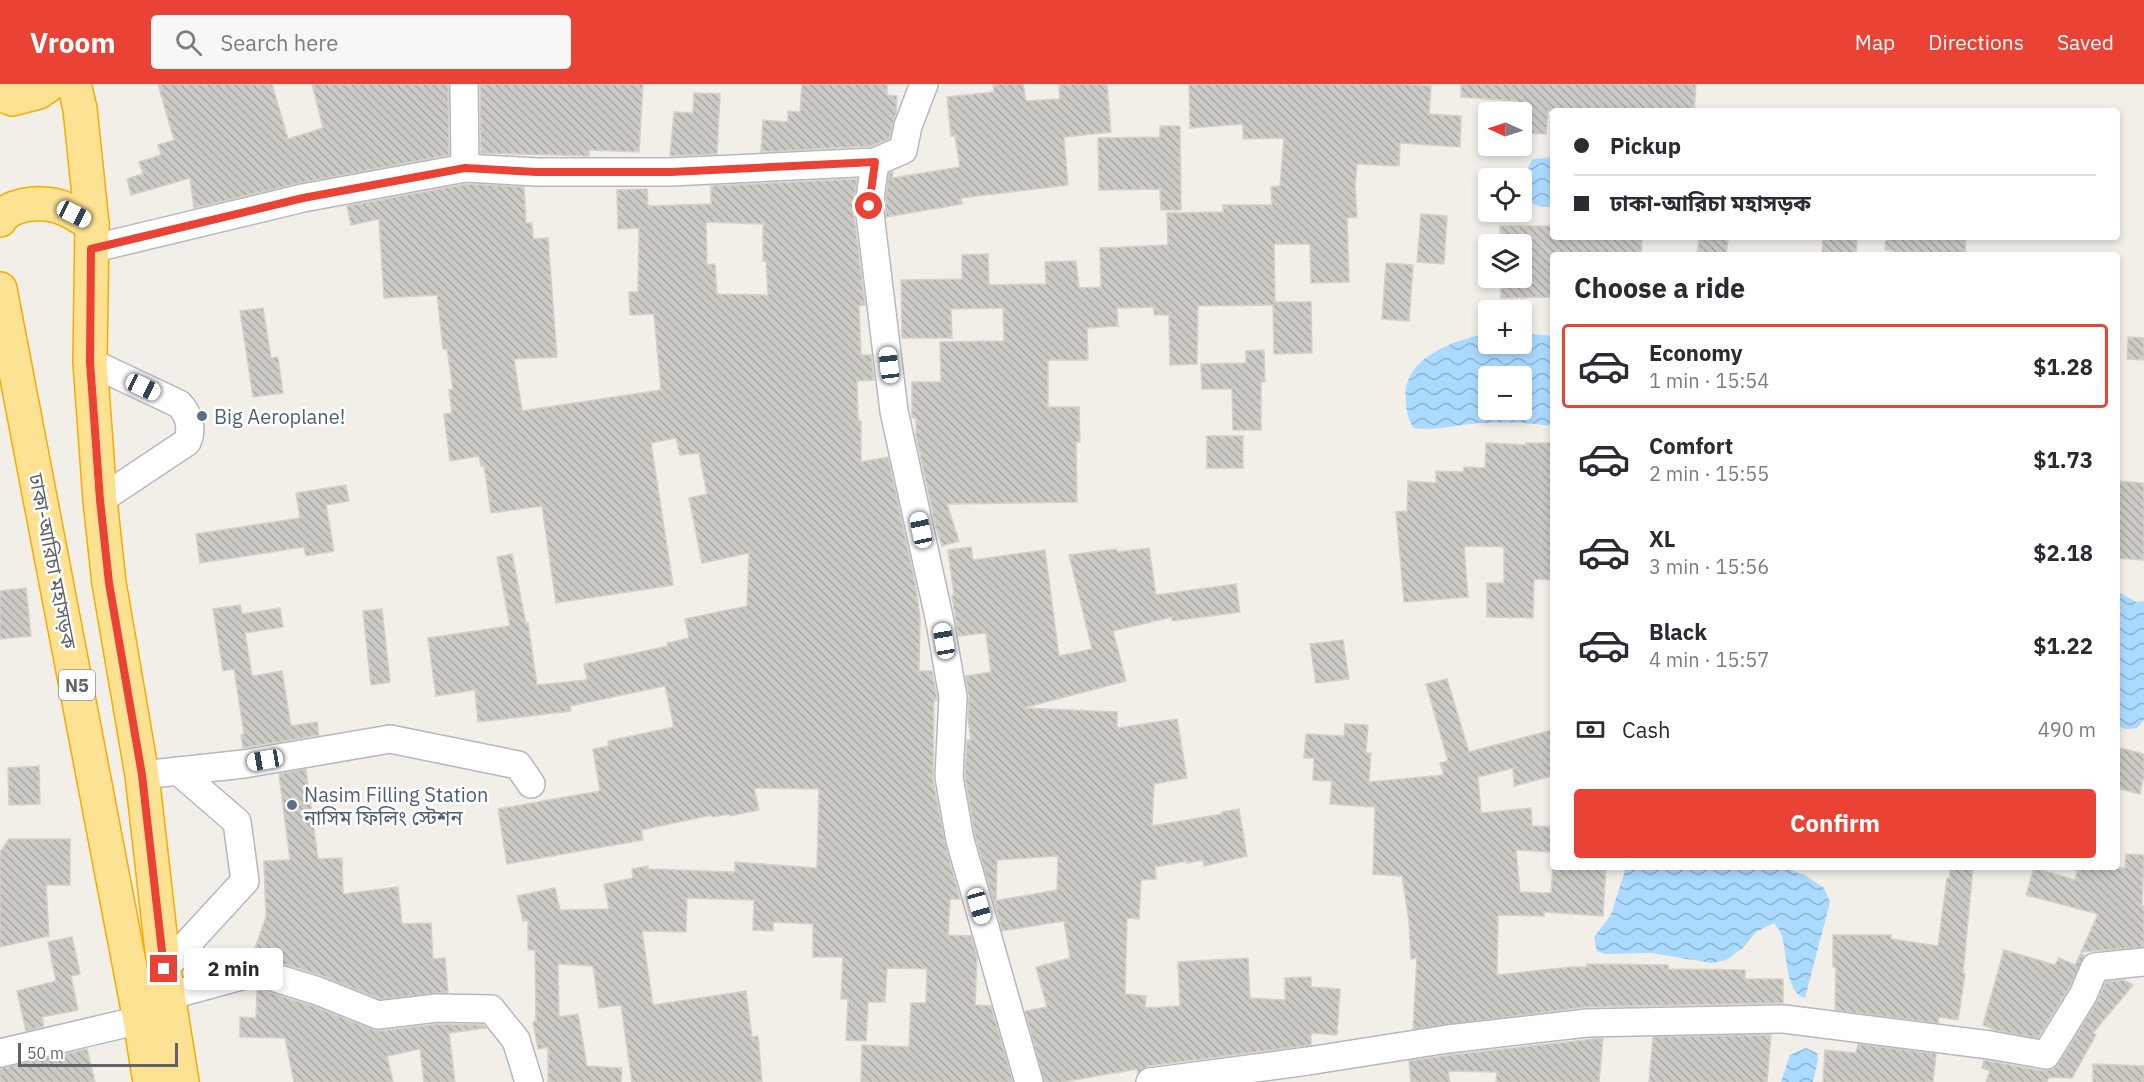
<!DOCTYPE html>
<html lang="en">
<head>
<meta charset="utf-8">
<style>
	body { margin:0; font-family:"IBM Plex Sans","Noto Sans Bengali",sans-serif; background:#f7f7f7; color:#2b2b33; height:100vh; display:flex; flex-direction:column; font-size:22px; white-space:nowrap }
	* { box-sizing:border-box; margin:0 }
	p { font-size:20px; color:#7c7c81 }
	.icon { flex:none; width:33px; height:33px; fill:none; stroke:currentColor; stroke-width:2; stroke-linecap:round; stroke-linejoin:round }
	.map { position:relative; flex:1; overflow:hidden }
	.drawer { position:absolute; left:1550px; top:168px; width:570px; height:618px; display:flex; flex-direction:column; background:#fff; border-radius:6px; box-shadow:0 3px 9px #0003 }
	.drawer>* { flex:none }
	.hud { position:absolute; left:1550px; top:24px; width:570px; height:132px; border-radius:6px; box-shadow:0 3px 9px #0003; display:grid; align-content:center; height:132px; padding:0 24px; background:#fff }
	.needle { width:39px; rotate:273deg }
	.controls { position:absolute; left:1478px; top:18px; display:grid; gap:12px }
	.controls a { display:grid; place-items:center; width:54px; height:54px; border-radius:6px; background:#fff; box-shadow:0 3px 9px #0003; font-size:30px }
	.scale { position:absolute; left:18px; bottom:15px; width:160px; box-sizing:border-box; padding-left:6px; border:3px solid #5f6368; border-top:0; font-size:16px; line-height:21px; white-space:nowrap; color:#5f6368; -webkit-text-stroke:4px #fff; paint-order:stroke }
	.end { position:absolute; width:27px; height:27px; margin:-14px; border:8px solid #ea4335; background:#fff; box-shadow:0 0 0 3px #fff }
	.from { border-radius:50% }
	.bubble { position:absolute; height:42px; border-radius:6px; background:#fff; box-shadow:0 3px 9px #0003; font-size:20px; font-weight:700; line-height:42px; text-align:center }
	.car { position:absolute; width:18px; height:36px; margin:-18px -9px; border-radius:8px; box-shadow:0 0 4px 2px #0007; background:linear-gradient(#fff 24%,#345 0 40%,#fff 0 76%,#345 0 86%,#fff 0) }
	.hud b { display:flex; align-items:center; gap:21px; height:57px; font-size:22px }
	.hud b+b { border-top:2px solid #e1e1e2 }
	.hud i { width:15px; height:15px; background:#2b2b33 }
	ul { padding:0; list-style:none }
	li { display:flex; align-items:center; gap:18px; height:84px; margin:0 12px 9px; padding:0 12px; border:3px solid transparent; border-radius:6px }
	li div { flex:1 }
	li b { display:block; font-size:22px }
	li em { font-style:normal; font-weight:700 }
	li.on { border-color:#ea4335 }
	li>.icon { width:54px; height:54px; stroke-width:1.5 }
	h2 { padding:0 24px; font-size:27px; line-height:72px }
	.pay { display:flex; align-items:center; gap:15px; height:66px; padding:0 24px; font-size:22px }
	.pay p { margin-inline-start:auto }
	.action { display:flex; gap:12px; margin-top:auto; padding:12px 24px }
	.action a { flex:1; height:69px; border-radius:6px; background:#ea4335; color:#fff; font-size:24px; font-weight:700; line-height:69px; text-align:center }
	header { display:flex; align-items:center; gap:36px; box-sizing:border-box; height:84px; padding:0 30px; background:#ea4335; color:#fff }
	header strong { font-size:28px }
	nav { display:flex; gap:33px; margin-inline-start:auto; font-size:21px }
	.search { width:420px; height:54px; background:#f7f7f7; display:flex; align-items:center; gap:15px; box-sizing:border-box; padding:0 21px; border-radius:6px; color:#7c7c81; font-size:22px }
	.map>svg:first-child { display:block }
	.water { fill:url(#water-waves); fill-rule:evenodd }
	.building { fill:url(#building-back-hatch); stroke:#d6d1c6; stroke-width:1.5; fill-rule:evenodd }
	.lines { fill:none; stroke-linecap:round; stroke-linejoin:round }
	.minor-casing { stroke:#b5b8bc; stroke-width:30 }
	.highway-casing { stroke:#f9ab00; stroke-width:36 }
	.minor { stroke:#fff; stroke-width:27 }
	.highway { stroke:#fde293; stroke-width:33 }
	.route { stroke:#ea4335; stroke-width:8 }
	.service-dot { fill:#5c6f8a; stroke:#fff; stroke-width:2 }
	.labels { text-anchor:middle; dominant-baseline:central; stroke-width:5; stroke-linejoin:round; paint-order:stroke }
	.shield { fill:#fff; stroke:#8f9295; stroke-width:1.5 }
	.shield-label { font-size:18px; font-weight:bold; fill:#5f6368 }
	.service-label { font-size:20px; fill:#4e5e75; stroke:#fff; text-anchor:start }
	.street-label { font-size:20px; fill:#5f6368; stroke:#fff }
</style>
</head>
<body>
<header>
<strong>Vroom</strong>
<div class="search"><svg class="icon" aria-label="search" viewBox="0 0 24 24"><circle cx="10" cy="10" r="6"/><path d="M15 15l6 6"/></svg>Search here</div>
<nav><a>Map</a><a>Directions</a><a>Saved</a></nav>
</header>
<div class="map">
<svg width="2144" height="998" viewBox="0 0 2144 998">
	<defs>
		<pattern id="water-waves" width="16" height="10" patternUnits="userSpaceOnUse" patternTransform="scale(1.5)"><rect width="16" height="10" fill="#aadaff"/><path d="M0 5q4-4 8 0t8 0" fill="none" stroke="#8eb4d2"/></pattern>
		<pattern id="building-back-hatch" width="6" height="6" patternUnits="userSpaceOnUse" patternTransform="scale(1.5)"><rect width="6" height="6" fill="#cccac5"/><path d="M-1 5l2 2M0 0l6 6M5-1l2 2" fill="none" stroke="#a9a8a4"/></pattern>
	</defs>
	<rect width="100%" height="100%" fill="#f1efe8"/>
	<!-- water -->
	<g class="water">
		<path d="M1552,73V123H1541L1528,118L1522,94L1533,75Z"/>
		<path d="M1488,249V260H1521V249L1552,252V342C1528,338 1503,338 1478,339C1457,341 1435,347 1414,344C1408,336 1407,328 1406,318C1401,273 1453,257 1488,249ZM1488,292H1521V326H1488Z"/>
		<path d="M2117,507L2136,518L2144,517V636L2137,644L2126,645L2117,642Z"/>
		<path d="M1626,783H1780L1805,791L1824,804L1830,818L1805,914C1784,909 1788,867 1781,850C1780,846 1776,842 1774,839L1756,848L1743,864L1726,876L1711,879L1651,869L1605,870L1597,867L1594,853L1611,831Z"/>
		<path d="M1806,964L1817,969L1818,975L1813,998H1781L1790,971Z"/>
	</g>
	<!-- building -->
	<g class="building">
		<path d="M158,0H272L288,55L323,44L312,0H448L449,71L300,99L194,124L190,94L131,111L127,95L143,90L139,78L161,71L158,61L174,56Z"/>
		<path d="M480,0H643L639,68L589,66V72L481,69Z"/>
		<path d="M802,0H887V11L897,12L896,30L889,55L871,62L761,68L763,36L788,38V27L800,28Z"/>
		<path d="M993,0H1023L1026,17L1060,15L1059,0H1107L1111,48L1064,53L1068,101L961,114L962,120L886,133L885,122L889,89L893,88L892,94L960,83L955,52H951L947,13L994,8Z"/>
		<path d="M1189,0H1405L1431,2L1429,30L1461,32L1460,63L1400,59L1399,82L1357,80L1355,101L1357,133L1347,134L1349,198L1311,199L1310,160H1274L1275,218H1311L1312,269L1274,270L1273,221L1198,222L1197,280L1170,281L1169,231H1154V223L1117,224L1118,242L1087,244L1088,276H1048V323H1079L1080,358H1076L1077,418L947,420L959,457L942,462L936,444L916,352V334H912V298H941L940,258L1004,257L1003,224L951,225L952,254H902L901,196L962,195V171L988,170L989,201L1046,200L1045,178L1076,177L1079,204L1101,203L1100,164L1168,161L1167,129L1223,128V121H1272L1271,103L1280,102L1284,54L1243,55V40L1190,44Z"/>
		<path d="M1461,0H1696L1694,27H1548L1546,50L1521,49V28H1517L1518,17L1461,13Z"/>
		<path d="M694,9L720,10L717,70L670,72L674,28L693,29Z"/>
		<path d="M1160,42H1180L1181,126H1161L1160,105L1099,106L1098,54L1160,53Z"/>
		<path d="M857,95L853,124L865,221L859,222L861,271H871L874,296L857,297L858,337H861V378L888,373L915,498L920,534L919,587H932L937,614V616H934L933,696L945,759L960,815H950L948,851L971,852L977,873L975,921L991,922L1013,998H861L862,961L909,963L911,919H926L927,885L887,884L885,918H868L866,957L846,956L848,915H841L843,873H813V840L773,838V847L753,846L754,816L687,814L686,848L642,847L653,921L746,907L752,953L758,952L762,998H632L621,921L599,924L593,882L558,880L559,933L578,930L587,982L622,984L621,998H548V963L538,965L533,938L536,937L535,866H528V836L523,837L517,812L555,804L560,826L609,825L604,800L633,794L632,785L648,782V785L735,788V778L817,784L819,705L754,704L759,726L730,732L729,730L713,733L712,731L641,746L643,756L507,780L498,725L600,707L593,665L609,662L608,657L674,643L665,602L570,622L571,627L478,638L475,606L436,612L428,554L510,542L497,473L512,470L526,540L528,539L537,601L587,596L584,580L668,562L667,559L689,554L685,535L747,522L749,469L702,479L689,414L707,410L699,369L680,371L676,354L651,359L673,501L556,519L542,422L491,429L484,381L481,382L479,372L450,377L444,330L452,329L449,306H453L447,265H443L437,211L384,214L379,135L351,141L347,122L466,100L524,103L526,139H532L533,155L548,154L557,273L514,275L522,327L661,306L654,230L630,231L629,208H638L639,144L618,145L617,106L647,105L648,122L711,120V102ZM706,138L763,140V177H766L768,211L717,210L715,180L707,181Z"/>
		<path d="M1421,130L1447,132L1444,180L1417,178Z"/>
		<path d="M1500,142H1552V153H1642L1641,171H1552V213L1501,214V194H1521V160H1500Z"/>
		<path d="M1699,153L1728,155L1726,171H1697Z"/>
		<path d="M1823,153H1857L1856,171L1822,169Z"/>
		<path d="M1886,153H1966L1965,171L1912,168V171H1894V167L1885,166Z"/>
		<path d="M1386,179L1413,181L1409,237L1382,235Z"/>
		<path d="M263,224L271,274L278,273L283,309L253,313L240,227Z"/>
		<path d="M2128,253L2144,254V276L2127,275Z"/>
		<path d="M1264,266L1265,298H1261V346H1233L1232,305H1202L1201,280L1246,279V267Z"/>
		<rect x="1207" y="352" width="36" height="32"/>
		<path d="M1486,359L1526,361V359H1552V410H1551L1550,453H1552V496L1534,495L1533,534L1487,533V499H1504V463L1464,462L1468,513L1404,518L1396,428L1407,427L1408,397L1436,399V387L1464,388V383L1485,384Z"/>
		<path d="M2116,397L2144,399V476L2116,474L2118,436H2116Z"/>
		<path d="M346,401L349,417L326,421L334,467L306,472L304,463L200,479L196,450L300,434L296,409Z"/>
		<path d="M971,463L973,476L1045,466L1059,572L1092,565L1069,471L1116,465L1117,468L1149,464L1156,511L1236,500L1240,528L1172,537V533L1113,547L1126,597L1023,624L1117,628V644L1177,635L1187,694L1154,700L1152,742L1222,730V728L1239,725L1247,772L1204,782L1203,776L1187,779V777L1155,783L1156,795L1141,796L1139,835L1127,834L1125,910L1146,912L1145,924L1180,922L1178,878L1248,874L1250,914L1285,916V894L1311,893V903L1340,905L1337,951L1311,949V961L1148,982L1138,989L1137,985L1062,998H1044L1025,927L1047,923L1036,883L1070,874L1064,837L1002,847L994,817L1057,806L1058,772L997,776L996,816H993L975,752L965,692L967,656H971L968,634L969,611L965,592L991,588L986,549L958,552L952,511H954L948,466Z"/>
		<path d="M26,504L31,552L0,555V507Z"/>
		<path d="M240,521L242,530L280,524L283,543L245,549L252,592L282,587L291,642L317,638L319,651L243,664L241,651L244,650L234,585L223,587L213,525Z"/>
		<path d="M382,525L390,598L371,601L363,527Z"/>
		<path d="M1343,556L1349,595L1316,599L1310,560Z"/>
		<path d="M1447,595L1469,668L1552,646V692L1514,702L1513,684L1478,693L1481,729L1531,724L1532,742L1552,743V768L1516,766L1520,808L1551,809L1553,783H1606L1603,832L1544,828V832L1498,831L1497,891L1572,883H1587V880L1668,881V885L1745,886V895H1783V919L1585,923L1413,945L1417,874L1411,875L1409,837L1402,792L1373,790L1375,723L1330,720L1332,697L1313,696L1314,674H1304L1306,650L1344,652L1345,640L1368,641L1366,669H1371L1369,698L1444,691L1440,679L1448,677L1426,600Z"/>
		<path d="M2116,663L2144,670V691L2140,710L2116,704Z"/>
		<path d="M39,682L40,720L9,721L8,684Z"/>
		<path d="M306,685L318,775L342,774L343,810L398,803L402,840L431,839L433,875L445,874L448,908L380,915L323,892L261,873H252L266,833L264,777L290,776L279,690Z"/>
		<path d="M9,755H70V801H46L49,852L0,863V768Z"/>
		<path d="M2126,770L2144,771L2142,822L2144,823V863L2081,868L2098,830L2026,811L2034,784L2075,796L2078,783L2125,784Z"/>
		<path d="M1950,783H1973L1963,889L1965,890L1958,936L1939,933L1938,939L1835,926L1836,883H1833V851H1891V855L1938,862L1947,794H1950Z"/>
		<path d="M72,853L80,890L71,892L78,926L42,933L44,942L26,947L17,907L56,897L48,858Z"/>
		<path d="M2004,866L2055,881L2059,874L2075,881L2081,869L2085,872L2069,904L2038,954L1995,946L1983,941Z"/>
		<path d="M2124,896L2133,901L2093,949L2096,951L2072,994L2049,993L2047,998H1986L1990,987L1982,984L1984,976L2043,987L2053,985L2059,979L2096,919L2106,898Z"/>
		<path d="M257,905L313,922L373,946L380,947L438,940L483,941L486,944L449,949L455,998H424L420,965L387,972L393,998H294L285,954L240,953V933L256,934Z"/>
		<path d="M1771,951L1767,998H1649L1653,953Z"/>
		<path d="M1603,954L1599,998H1496L1497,988L1448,987L1450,998H1411L1409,977L1450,971Z"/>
		<path d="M1858,960L1936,970L1933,998H1823L1825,966L1856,969Z"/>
		<path d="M87,965L95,998H0V984Z"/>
		<path d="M2093,980L2144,982V998H2093Z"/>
	</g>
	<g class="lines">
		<defs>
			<g id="minor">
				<path d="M464,0L465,84"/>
				<path d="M875,78L869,122L894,327L940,538L953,613L949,693L960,756L1029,998"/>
				<path d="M91,165L303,114L465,84L537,88H671L875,78L903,66L908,42L924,0"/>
				<path d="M90,278L179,320C189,330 193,345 187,358L100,416"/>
				<path d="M142,691L244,680L390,655L518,681L531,700"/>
				<path d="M164,885L245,797L237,738L178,687"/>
				<path d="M168,912L256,888L318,907L378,931L437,924L491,925L516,956L529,998"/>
				<path d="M0,969L140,936"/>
				<path d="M1150,998L1308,977L1448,955L1587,939L1784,935L1990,961L2046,971L2083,911L2095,883L2144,878"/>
			</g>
			<g id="highway">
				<path d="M74,0L80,25L92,140L90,278L100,416L109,499L142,691L164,885L182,998"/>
				<path d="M0,9L12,15L39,8L50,0"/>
				<path d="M0,136C9,120 36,118 53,121C66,123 81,134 92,140"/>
				<path d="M0,205L140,936L150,998"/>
			</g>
		</defs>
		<!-- minor casing -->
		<use href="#minor" class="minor-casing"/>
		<!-- highway casing -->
		<use href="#highway" class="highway-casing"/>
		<!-- minor -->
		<use href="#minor" class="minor"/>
		<!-- highway -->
		<use href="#highway" class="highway"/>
	</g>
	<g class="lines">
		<!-- route -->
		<path class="route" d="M164,885L142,691L109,499L100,416L90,278L91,165L303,114L465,84L537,88H671L875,78L869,122"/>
	</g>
	<!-- markers -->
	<g class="service-dot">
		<circle cx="202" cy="332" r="6"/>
		<circle cx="292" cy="721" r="6"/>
	</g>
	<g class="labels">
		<!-- shield labels -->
		<rect class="shield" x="59" y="586" width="36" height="30" rx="4.5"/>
		<g class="shield-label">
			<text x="77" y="601">N5</text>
		</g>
		<!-- service labels -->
		<g class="service-label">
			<text x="214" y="332">Big Aeroplane!</text>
			<text x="304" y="710">Nasim Filling Station<tspan x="304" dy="23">নাসিম ফিলিং স্টেশন</tspan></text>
		</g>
		<!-- street labels -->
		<g class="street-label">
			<text transform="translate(53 477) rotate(79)">ঢাকা-আরিচা মহাসড়ক</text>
		</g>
	</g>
</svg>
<div class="controls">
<a><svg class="needle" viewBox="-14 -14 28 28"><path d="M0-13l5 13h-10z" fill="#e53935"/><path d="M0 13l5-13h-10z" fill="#7c7c81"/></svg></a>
<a><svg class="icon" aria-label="locate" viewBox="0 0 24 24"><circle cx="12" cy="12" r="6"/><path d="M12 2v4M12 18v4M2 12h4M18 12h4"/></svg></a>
<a><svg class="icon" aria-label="layers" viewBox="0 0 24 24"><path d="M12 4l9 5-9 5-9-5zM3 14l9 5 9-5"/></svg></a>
<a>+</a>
<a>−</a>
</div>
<div class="scale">50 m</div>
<i class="end from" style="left:869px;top:122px"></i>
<i class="end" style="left:164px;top:885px"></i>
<div class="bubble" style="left:184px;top:864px;width:99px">2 min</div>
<i class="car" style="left:74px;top:130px;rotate:117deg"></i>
<i class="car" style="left:889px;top:281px;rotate:353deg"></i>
<i class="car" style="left:143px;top:303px;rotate:115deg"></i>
<i class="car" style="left:921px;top:446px;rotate:348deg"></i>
<i class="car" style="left:944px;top:557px;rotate:350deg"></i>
<i class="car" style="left:265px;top:676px;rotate:260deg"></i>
<i class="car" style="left:979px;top:822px;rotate:164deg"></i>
<div class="hud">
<b><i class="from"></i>Pickup</b>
<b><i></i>ঢাকা-আরিচা মহাসড়ক</b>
</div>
<section class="drawer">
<h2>Choose a ride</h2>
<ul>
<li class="on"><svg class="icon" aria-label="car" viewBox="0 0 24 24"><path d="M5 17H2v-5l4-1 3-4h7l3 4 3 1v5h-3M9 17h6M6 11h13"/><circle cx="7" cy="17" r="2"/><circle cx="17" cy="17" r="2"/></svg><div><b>Economy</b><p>1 min · 15:54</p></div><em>$1.28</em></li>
<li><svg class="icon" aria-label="car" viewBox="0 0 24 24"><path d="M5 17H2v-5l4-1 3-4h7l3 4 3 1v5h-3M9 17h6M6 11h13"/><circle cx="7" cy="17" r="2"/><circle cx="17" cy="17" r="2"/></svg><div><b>Comfort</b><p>2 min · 15:55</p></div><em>$1.73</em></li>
<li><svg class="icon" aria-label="car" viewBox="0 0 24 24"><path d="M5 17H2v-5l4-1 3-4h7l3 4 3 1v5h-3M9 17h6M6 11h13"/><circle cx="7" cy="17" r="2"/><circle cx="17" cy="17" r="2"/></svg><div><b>XL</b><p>3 min · 15:56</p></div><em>$2.18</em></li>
<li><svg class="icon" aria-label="car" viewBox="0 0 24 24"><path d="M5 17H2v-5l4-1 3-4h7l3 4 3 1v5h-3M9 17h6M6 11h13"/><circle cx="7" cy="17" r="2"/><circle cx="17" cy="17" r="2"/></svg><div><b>Black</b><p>4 min · 15:57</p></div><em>$1.22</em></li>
</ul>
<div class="pay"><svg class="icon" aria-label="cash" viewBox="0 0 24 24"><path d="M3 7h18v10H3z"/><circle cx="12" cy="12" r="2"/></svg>Cash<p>490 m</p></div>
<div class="action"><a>Confirm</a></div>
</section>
</div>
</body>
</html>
